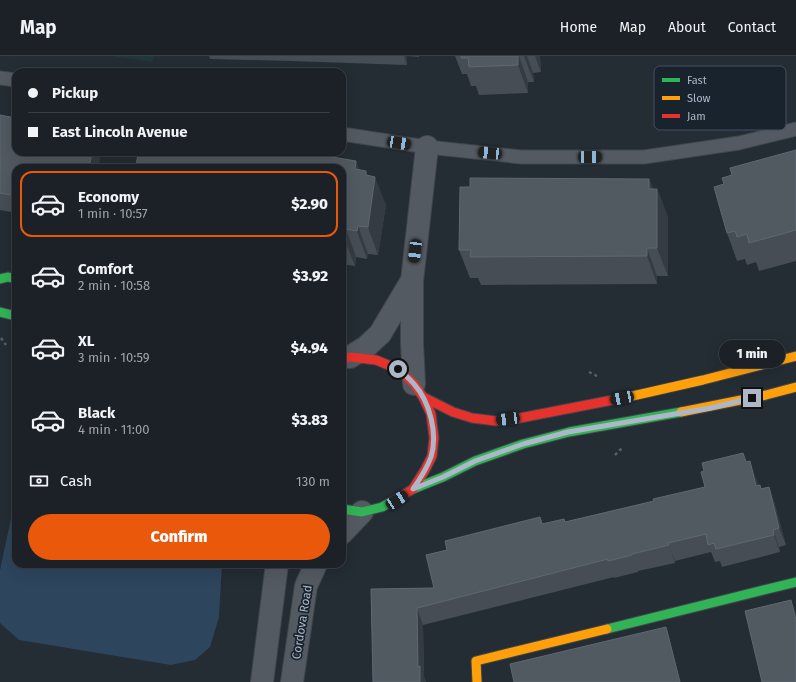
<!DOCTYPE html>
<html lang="en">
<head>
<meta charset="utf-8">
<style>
	body { margin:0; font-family:"Fira Sans",sans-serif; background:#282e33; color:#f1f3f6; height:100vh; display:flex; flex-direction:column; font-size:15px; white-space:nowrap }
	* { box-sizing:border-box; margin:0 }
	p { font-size:13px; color:#a0a3a7 }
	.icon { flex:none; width:22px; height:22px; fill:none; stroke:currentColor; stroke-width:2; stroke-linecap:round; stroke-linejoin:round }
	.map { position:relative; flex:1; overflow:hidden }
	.details { position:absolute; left:12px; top:108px; width:334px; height:404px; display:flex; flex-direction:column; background:#1b2127; border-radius:12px; box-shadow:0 4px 16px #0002,0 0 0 1px #393e44 }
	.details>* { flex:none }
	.banner { position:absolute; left:12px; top:12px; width:334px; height:88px; border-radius:12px; box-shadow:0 4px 16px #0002,0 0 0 1px #393e44; display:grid; align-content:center; height:88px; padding:0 16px; background:#1b2127 }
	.end { position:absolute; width:18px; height:18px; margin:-9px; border:5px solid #acb8c7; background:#111; box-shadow:0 0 0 2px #111 }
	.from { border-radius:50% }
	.bubble { position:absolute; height:28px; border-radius:14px; background:#1b2127; box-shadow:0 4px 16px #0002,0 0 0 1px #393e44; font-size:13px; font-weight:800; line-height:28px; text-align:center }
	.car { position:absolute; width:12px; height:24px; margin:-12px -6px; border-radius:5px; box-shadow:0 0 3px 1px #0007; background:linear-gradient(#222 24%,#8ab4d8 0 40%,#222 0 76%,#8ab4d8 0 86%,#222 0) }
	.banner b { display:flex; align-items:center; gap:14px; height:38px; font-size:15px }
	.banner b+b { border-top:1px solid #393e44 }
	.banner i { width:10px; height:10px; background:#f1f3f6 }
	ul { padding:7px 0 0; list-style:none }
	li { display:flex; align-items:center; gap:12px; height:66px; margin:0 8px 6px; padding:0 8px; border:2px solid transparent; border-radius:12px }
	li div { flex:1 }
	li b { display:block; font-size:15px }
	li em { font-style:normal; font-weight:800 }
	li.on { border-color:#ea580c }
	li>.icon { width:36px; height:36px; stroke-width:1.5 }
	.pay { display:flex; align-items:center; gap:10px; height:44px; padding:0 16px; font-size:15px }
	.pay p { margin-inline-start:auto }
	.action { display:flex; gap:8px; margin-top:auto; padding:8px 16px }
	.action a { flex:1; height:46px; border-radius:24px; background:#ea580c; color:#fff; font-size:16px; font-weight:800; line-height:46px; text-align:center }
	header { display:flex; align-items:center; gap:24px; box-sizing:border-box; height:56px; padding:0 20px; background:#1b2127; border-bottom:1px solid #393e44 }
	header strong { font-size:19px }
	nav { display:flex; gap:22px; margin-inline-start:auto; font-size:14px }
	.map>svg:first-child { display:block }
	.green { fill:#21383a }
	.water { fill:#2d455d }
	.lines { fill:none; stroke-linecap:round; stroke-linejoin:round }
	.lane-casing { stroke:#41464c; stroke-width:15 }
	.street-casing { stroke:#41464c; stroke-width:24 }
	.fast-casing { stroke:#41464c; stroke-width:11 }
	.slow-casing { stroke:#41464c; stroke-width:11 }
	.jam-casing { stroke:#41464c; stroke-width:11 }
	.path { stroke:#575f66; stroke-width:2.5; stroke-dasharray:3 3; stroke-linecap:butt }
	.lane { stroke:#545a62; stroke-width:13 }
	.street { stroke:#545a62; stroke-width:22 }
	.fast { stroke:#30b455; stroke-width:9 }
	.slow { stroke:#ff9f0a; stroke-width:9 }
	.jam { stroke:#e5322d; stroke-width:9 }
	.wall { fill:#464d55 }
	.shaded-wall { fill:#343b42 }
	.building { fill:#515961; stroke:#5f6871 }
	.route { stroke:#acb8c7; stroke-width:5 }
	.labels { text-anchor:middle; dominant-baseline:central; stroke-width:3.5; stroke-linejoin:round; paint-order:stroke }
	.street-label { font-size:12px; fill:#acb8c7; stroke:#18232e }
	.key { fill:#18232e; stroke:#44505c; stroke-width:1 }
	.key-label { font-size:11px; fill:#acb8c7 }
</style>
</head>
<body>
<header>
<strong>Map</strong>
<nav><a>Home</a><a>Map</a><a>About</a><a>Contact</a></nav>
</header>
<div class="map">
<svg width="796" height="626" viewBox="0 0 796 626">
	<rect width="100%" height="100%" fill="#242c34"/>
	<!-- green -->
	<path class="green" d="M112,0H154L152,6Z"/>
	<!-- water -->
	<path class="water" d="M16,439V508H222L219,561L210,591L195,604L171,609L19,584L1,568L0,566V514Z"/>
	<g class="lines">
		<defs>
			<g id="lane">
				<path d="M0,22L16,24"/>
				<path d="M342,78L427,91L521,101H644L739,87L796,73"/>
			</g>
			<g id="street">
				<path d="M350,301L366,291L380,278L411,226"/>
				<path d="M414,328L412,287V225L427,91"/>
				<path d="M342,477L362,456"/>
				<path d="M262,626L277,508"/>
				<path d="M292,626L306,530L316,508"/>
			</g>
			<g id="fast">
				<path d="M0,223L8,221L16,223"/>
				<path d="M0,256L16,260"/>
				<path d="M413,433L443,421L475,405L523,388L569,376L681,356"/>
				<path d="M342,453L362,456L382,451L391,446"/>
				<path d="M607,573L796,526"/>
			</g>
			<g id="slow">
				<path d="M628,341L703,324L796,300"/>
				<path d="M681,356L766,339L796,331"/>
				<path d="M477,626L476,605L607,573"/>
			</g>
			<g id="jam">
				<path d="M342,303L350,301L376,304L398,313L414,328L423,341L431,358L434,382L432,400L425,414L413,433L391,446"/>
				<path d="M423,341L453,356L472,362L496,365L520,362L628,341"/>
			</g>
		</defs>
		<!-- lane casing -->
		<use href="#lane" class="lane-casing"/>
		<!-- street casing -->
		<use href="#street" class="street-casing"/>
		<!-- fast casing -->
		<use href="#fast" class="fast-casing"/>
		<!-- slow casing -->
		<use href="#slow" class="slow-casing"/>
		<!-- jam casing -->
		<use href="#jam" class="jam-casing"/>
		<!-- path -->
		<g class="path">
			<path d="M1,282L6,289"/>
			<path d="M589,316L599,321"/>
			<path d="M615,399L622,392"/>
		</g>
		<!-- lane -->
		<use href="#lane" class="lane"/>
		<!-- street -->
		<use href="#street" class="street"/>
		<!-- fast -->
		<use href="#fast" class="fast"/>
		<!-- slow -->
		<use href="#slow" class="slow"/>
		<!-- jam -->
		<use href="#jam" class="jam"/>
	</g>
	<!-- wall -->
	<g class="wall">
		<path d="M209,0H419V1L407,0V9L291,5L210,3Z"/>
		<path d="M455,0H540L541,16L533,17L534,26H528V37L479,39L476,30H471L467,18H462Z"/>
		<path d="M0,59L100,102L98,112H16V157L0,154Z"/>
		<path d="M796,94V205L759,215L756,206L747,209L745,203L737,205L727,177L732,119Z"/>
		<path d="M356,105L359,113L368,120L386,149L378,199L368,198L367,203L356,201L355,210L342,208V112Z"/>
		<path d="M649,123L653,133H657L668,161V220H657V228L481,229L478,222H470L459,194L470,131Z"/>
		<path d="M747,406L756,422L758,429H760L761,433L769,431L775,449L786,489L779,491L780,496L722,511L720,505L715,506L711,496L675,505V507L638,515V516L614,522V521L423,569L424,621L426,626H373L371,533L434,532L447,494L540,461L543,468L565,466L654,445L705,431Z"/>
	</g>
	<!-- shaded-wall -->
	<g class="shaded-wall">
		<path d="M404,0H407V9Z"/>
		<path d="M518,0H519L528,26V37L518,9Z"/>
		<path d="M524,0H527L533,17L534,26Z"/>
		<path d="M535,0H540L541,16Z"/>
		<path d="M90,96H98L100,102L98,112H89Z"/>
		<path d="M356,105L366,133L355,113Z"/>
		<path d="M366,115L373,134L375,121L386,149L378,199L368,171L366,119Z"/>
		<path d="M649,123L657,146V133L668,161V220L657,192L649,133Z"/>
		<path d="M358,170L368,198L367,203L357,175Z"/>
		<path d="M346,173L356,201L355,210L344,182Z"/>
		<path d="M647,192L657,220V228L647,200Z"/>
		<path d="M750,405L756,422L762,447L756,430Z"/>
		<path d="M769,431L775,449L786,489L779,472Z"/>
		<path d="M773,474L779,491L780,496L774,479Z"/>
		<path d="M668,487L675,505V507L669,489Z"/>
		<path d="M791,544L796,558V564Z"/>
		<path d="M417,552L423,569L424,621L426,626H420L418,611Z"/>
	</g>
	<!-- building -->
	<g class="building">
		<path d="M461,0H518V9L469,11L468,2H461Z"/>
		<path d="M0,59L16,62V96H92L89,112H16V140L0,137Z"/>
		<path d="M796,94V174L749,187L747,178L737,181L735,175L727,177L714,131L724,128L722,122L732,119L730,112Z"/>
		<path d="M138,96H302L356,105L355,113L366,115V119L375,121L368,171L358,170L357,175L346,173L344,182L342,181V112H136Z"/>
		<path d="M470,122L649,123V133H657V192H647V200L470,201L471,194H459L460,131H470Z"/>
		<path d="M743,397L746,406L750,405L756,430L760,429L761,433L769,431L779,472L773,474L774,479L716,493L714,487L708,489L706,478L668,487L669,489L632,498V499L608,505V503L417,552L418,611L420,610V626H373L371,533L434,532L426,499L447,494L445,485L540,461L542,468L564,463L565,466L654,445L653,443L705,431L701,416L704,415L702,407Z"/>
		<path d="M791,544L796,564V626H762L745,555Z"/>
		<path d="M666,571L680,626H514L510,608Z"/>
	</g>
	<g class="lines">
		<!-- route -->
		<path class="route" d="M398,313C404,318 410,323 414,328C430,346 438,378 431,401C427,412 420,423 413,433L443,421L475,405L523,388L568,376L710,352L752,342"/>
	</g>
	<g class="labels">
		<!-- street labels -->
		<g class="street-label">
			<text transform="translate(302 566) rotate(-81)">Cordova Road</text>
		</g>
	</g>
	<!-- legend -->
	<rect x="654" y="10" width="132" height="64" rx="6" class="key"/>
	<rect x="662" y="22" width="18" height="4" fill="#30b455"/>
	<rect x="662" y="40" width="18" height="4" fill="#ff9f0a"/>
	<rect x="662" y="58" width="18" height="4" fill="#e5322d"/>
	<g class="key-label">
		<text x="687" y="28">Fast</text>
		<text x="687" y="46">Slow</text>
		<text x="687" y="64">Jam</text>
	</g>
</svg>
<i class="end from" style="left:398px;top:313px"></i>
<i class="end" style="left:752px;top:342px"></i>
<div class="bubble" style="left:719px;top:284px;width:66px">1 min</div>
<i class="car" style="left:399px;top:87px;rotate:99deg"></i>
<i class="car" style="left:490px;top:97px;rotate:275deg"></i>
<i class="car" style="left:590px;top:101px;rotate:90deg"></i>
<i class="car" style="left:415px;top:195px;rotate:187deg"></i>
<i class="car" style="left:622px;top:342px;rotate:259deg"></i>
<i class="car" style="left:508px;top:363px;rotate:263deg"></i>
<i class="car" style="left:397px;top:444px;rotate:57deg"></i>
<div class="banner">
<b><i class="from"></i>Pickup</b>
<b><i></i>East Lincoln Avenue</b>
</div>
<section class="details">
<ul>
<li class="on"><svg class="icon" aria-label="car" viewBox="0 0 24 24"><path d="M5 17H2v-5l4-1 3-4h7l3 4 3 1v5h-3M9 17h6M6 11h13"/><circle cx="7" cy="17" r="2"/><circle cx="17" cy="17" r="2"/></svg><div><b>Economy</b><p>1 min · 10:57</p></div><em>$2.90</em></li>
<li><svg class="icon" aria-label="car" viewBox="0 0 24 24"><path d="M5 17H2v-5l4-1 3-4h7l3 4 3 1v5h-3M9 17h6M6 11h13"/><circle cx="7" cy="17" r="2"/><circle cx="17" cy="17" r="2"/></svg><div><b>Comfort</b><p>2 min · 10:58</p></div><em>$3.92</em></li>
<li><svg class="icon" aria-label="car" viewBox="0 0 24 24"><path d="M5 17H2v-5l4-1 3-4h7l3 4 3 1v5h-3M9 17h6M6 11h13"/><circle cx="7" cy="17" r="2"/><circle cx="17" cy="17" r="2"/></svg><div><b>XL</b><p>3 min · 10:59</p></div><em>$4.94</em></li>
<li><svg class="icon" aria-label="car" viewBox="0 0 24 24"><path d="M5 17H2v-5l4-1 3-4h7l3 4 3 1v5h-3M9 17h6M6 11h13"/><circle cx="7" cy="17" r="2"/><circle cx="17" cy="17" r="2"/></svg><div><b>Black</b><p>4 min · 11:00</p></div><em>$3.83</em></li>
</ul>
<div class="pay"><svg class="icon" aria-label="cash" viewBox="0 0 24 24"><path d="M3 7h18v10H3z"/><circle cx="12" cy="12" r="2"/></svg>Cash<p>130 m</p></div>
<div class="action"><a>Confirm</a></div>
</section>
</div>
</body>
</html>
